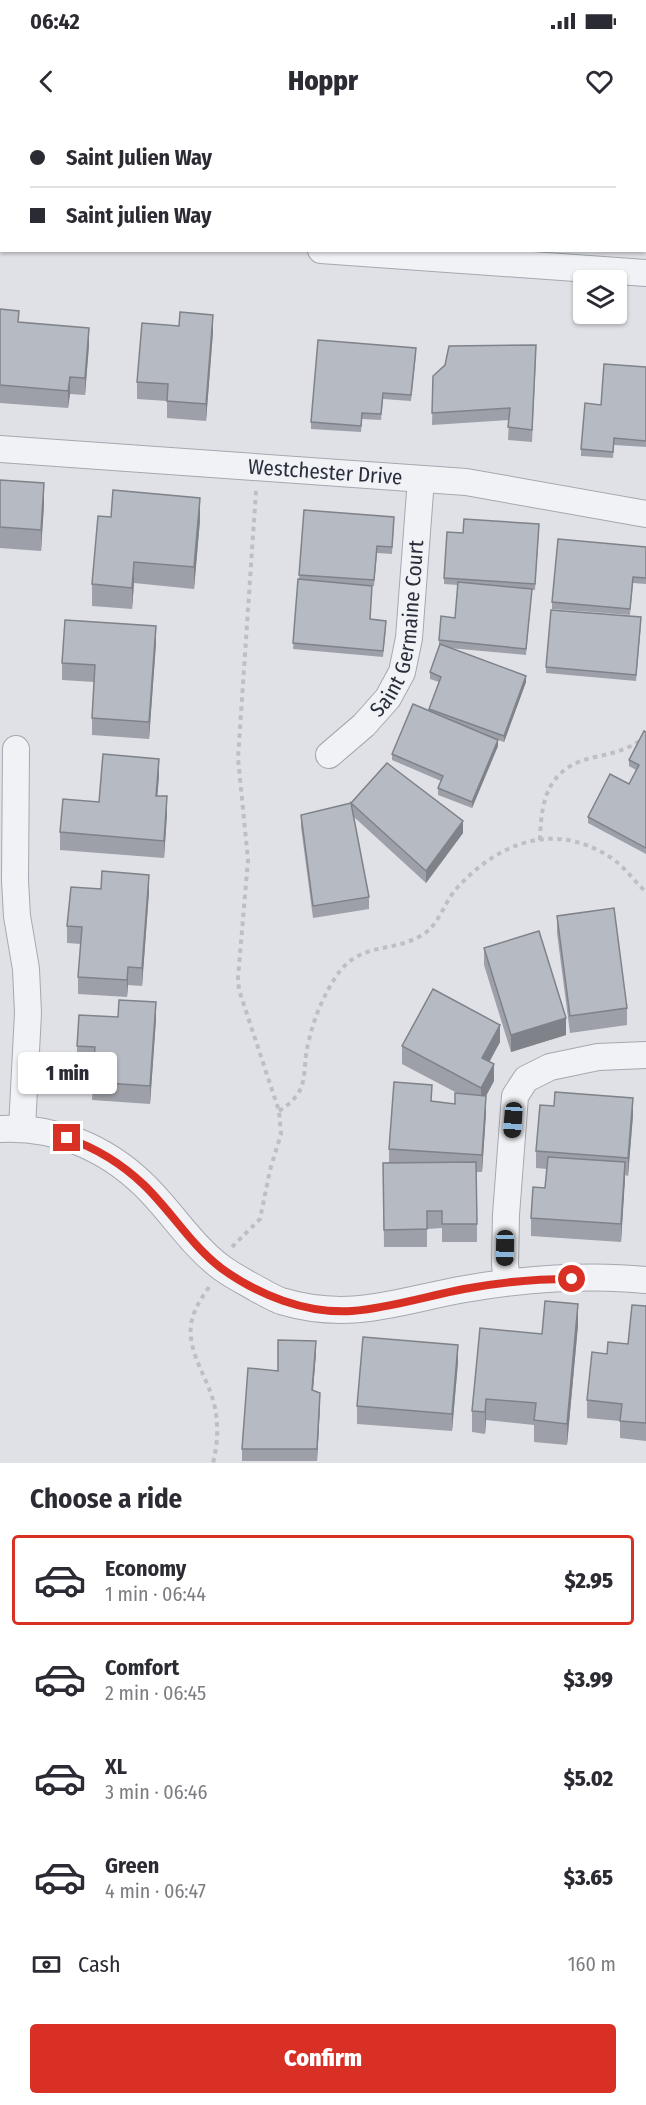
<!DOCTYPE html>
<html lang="en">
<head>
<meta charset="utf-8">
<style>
	body { margin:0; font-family:"Fira Sans Condensed",sans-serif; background:#f2f2f3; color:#2b2b33; height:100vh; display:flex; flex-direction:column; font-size:22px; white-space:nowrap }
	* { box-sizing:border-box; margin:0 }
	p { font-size:20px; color:#7c7c81 }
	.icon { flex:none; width:33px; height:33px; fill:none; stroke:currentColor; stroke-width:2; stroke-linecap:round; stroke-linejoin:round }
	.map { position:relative; height:1343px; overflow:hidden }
	.side { display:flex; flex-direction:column; background:#fff; flex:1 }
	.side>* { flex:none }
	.banner { position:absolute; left:0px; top:0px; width:646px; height:132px; box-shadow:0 2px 4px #0004; display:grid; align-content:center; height:132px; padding:0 30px; background:#fff }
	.tools { position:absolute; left:573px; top:150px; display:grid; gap:12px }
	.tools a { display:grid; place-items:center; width:54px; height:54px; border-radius:6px; background:#fff; box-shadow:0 2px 4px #0004; font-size:30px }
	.end { position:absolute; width:27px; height:27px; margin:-14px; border:8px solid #d93025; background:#fff; box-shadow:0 0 0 3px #fff }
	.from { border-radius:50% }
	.bubble { position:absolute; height:42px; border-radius:6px; background:#fff; box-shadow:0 2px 4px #0004; font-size:20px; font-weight:800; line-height:42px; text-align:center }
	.car { position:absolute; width:18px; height:36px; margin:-18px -9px; border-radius:8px; box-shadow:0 0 4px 2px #0007; background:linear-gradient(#222 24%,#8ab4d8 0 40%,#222 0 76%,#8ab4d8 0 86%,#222 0) }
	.banner b { display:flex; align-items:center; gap:21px; height:57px; font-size:22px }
	.banner b+b { border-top:2px solid #e1e1e2 }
	.banner i { width:15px; height:15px; background:#2b2b33 }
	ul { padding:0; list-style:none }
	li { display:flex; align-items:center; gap:18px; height:90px; margin:0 12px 9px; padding:0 18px; border:3px solid transparent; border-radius:6px }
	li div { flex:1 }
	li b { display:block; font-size:22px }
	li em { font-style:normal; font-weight:800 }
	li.current { border-color:#d93025 }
	li>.icon { width:54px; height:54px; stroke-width:1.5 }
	h2 { padding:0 30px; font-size:27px; line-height:72px }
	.pay { display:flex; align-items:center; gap:15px; height:66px; padding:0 30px; font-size:22px }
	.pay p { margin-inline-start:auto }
	.cta { display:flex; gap:12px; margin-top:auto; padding:12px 30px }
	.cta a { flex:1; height:69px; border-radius:6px; background:#d93025; color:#fff; font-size:24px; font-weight:800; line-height:69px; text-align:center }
	.status { display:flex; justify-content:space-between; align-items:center; height:42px; padding:0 30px; background:#fff; direction:ltr }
	.status svg { height:16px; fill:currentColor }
	header { display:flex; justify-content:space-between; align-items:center; height:78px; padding:0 30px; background:#fff; font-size:27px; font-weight:800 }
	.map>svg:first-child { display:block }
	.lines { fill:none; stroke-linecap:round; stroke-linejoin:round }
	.minor-casing { stroke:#a5a8b0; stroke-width:28 }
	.path { stroke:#bdbfc5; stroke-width:4; stroke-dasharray:4.5 4.5; stroke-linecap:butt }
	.minor { stroke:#f1f2f5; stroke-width:26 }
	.wall { fill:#9da0a8 }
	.shaded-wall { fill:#7f8288 }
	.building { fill:#b6bac3; stroke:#7f8288; stroke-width:1.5 }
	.route { stroke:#d93025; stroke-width:8 }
	.labels { text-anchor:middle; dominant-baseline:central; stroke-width:6; stroke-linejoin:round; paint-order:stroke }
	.street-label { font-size:21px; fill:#292e3c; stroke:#eef0f4 }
</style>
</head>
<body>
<div class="status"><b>06:42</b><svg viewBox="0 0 49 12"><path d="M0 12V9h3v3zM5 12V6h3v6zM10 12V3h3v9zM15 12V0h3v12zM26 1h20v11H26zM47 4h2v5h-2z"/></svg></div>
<header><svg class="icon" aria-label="back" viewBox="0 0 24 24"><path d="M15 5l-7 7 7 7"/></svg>Hoppr<svg class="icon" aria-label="heart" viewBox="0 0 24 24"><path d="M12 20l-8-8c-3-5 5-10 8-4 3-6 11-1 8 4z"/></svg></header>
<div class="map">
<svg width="646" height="1343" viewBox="0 0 646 1343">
	<rect width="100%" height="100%" fill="#dfe1e6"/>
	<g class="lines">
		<defs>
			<g id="minor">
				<path d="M0,108L2,109"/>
				<path d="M321,130L646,153"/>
				<path id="s1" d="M0,329L466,362L646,394"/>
				<path d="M16,629L15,761L17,796L26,849L28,893L22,1008"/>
				<path id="s2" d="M329,635L364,605L388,578L402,552L409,518L421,359"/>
				<path d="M0,1009C54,1006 105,1027 144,1065C171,1091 191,1125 222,1148C233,1156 245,1162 257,1169C265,1173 273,1178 281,1181C351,1202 397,1181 465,1169C520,1159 590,1154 646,1160"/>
				<path d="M507,1162L505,1144L506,1095L515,976L526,959L550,947L598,937L646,935"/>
			</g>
		</defs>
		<!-- minor casing -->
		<use href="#minor" class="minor-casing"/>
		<!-- path -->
		<g class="path">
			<path d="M540,720C541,677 549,647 595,637C614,633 631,629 646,616"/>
			<path d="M279,991C313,969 300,953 309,920C314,898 323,877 335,858C359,820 392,834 422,815C439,806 444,782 457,768C499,722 554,701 610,737C625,747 634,761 646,772"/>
			<path d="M232,1127L260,1099L270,1050L281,1014L279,991L239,870L238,858L248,740L238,638L256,371"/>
			<path d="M209,1167C201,1179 193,1190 191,1205C188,1228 202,1250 210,1271C219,1294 219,1319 213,1343"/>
		</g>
		<!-- minor -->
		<use href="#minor" class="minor"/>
	</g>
	<!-- wall -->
	<g class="wall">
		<path d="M0,189L19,202L89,225L85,275L70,274L68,288L0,283Z"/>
		<path d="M179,206L213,212L206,301L167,298V281L137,279V262Z"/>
		<path d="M416,234L411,281L383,279L381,300L362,299L361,312L311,309V302Z"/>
		<path d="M536,237L532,322L508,320L509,300L432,305L433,256Z"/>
		<path d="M646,247V327L614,325L613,338L581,336V329L601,285Z"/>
		<path d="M0,360L44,384L41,431L0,428Z"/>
		<path d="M304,390L394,403L392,434L377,433L374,466H372L370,499L386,507L383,537L293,529L299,459Z"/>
		<path d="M111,397L200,400L194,469L134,463L132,489L92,486V464Z"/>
		<path d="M539,410L535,470H532L526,535L449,528L526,562L504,622L498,620V626L472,688L438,675V668L441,661L392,640V634L429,591L439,562L430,559V552L440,527H439V520L455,498L458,465L444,464V458L463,413Z"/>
		<path d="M646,427V464L633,463L630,495L552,489V482Z"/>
		<path d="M641,504L636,561L546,553V547Z"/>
		<path d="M156,523L149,619L92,615V598L94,562L62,560V543Z"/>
		<path d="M646,612V734L588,703V697L629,664L636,650L629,646V640Z"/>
		<path d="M159,656L157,676L167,694L164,738L60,730V712L99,682Z"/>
		<path d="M351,683L463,713L426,763L354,697L369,777V789L313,798L301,707V695Z"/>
		<path d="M149,772L142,866L128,865L127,877L78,874V857L81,824L67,823V806Z"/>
		<path d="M557,796L627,888V905L570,913L557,813Z"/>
		<path d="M484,828L566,915L511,932L484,845Z"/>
		<path d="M156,899L150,984L92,980L94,945L77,944V926Z"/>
		<path d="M500,922L490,941L494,961L486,976V993L482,1052H477V1122H442V1108L427,1109V1127H384L383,1043L389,1042V1029L432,982L455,984L459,974L402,944V926Z"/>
		<path d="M633,995L628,1056L625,1055L621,1122L531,1116V1098L545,1068L547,1049L536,1048V1031Z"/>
		<path d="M646,1186V1321L620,1318V1301L587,1298V1280L607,1234L628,1224Z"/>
		<path d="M578,1205L567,1325L534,1322V1305L486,1300L485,1314L472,1312V1291L542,1214Z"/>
		<path d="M316,1233L313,1270L320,1285L317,1341H242V1329L278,1251Z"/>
		<path d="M458,1242L452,1311L357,1304V1286Z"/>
	</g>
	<!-- shaded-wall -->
	<g class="shaded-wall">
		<path d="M213,195V212L206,301V284Z"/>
		<path d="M89,208V225L85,275V258Z"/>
		<path d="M70,257V274L68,288V271Z"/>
		<path d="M44,363V384L41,431V410Z"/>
		<path d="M200,378V400L194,469V447Z"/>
		<path d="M134,442V463L132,489V468Z"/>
		<path d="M156,506V523L149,619V602Z"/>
		<path d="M526,556V562L504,622V616Z"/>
		<path d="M498,620V626L472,688V682Z"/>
		<path d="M159,639V656L156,693V676Z"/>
		<path d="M167,676V694L164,738V721Z"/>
		<path d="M463,701V713L426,763V751Z"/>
		<path d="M149,755V772L142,866V848Z"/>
		<path d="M128,847V865L127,877V860Z"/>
		<path d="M156,882V899L150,984V966Z"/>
		<path d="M566,898V915L511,932V915Z"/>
		<path d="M500,905V922L482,955V938Z"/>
		<path d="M494,944V961L481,985V968Z"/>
		<path d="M486,976V993L482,1052V1035Z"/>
		<path d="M633,978V995L628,1056V1038Z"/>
		<path d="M625,1042V1059L621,1122V1104Z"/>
		<path d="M578,1184V1205L567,1325V1304Z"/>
		<path d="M316,1221V1233L312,1282V1270Z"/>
		<path d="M458,1225V1242L452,1311V1294Z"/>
		<path d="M320,1273V1285L317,1341V1329Z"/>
		<path d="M486,1279V1300L485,1314V1292Z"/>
	</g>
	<!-- building -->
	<g class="building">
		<path d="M0,189L19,191L18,202L89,208L85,258L70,257L68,271L0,265Z"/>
		<path d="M180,192L213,195L206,284L167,281L168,264L137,262L142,203L179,206Z"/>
		<path d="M318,220L416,228L411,275L383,273L381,294L362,293L361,306L311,302Z"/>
		<path d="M536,225L532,310L508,307L510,288L432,293L433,256L445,245L449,226Z"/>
		<path d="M604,244L646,247V321L614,318L613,332L581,329L585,283L601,285Z"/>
		<path d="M0,360L44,363L41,410L0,407Z"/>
		<path d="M113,370L200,378L194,447L134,442L132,468L92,464L98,396L111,397Z"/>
		<path d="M304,390L394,397L392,427L377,426L374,460L299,455Z"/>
		<path d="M464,399L539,404L535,464L444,458L447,412L463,413Z"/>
		<path d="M558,419L646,427V458L633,457L630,489L552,482Z"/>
		<path d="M298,459L372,466L370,499L386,501L383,531L293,523Z"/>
		<path d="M458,462L532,469L526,529L439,520L441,496L455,498Z"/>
		<path d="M551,490L641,497L636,555L546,547Z"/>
		<path d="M65,500L156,506L149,602L92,598L95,545L62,543Z"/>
		<path d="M440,524L526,556L504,616L429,589L441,557L430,552Z"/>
		<path d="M413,584L498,620L472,682L438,668L443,656L392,634Z"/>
		<path d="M644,611L646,612V728L588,697L610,654L629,664L639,645L629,640Z"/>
		<path d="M103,634L159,639L156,676H167L164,721L60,712L63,679L99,682Z"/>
		<path d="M387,643L463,701L426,751L351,683L369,777L313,786L301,695L351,683Z"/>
		<path d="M102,751L149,755L142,848L128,847L127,860L78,857L82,807L67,806L71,767L101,769Z"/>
		<path d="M614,788L627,888L570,896L557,796Z"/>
		<path d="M539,811L566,898L511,915L484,828Z"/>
		<path d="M433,869L500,905L482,938L494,944L481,968L402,926Z"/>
		<path d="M119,880L156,882L150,966L92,962L95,927L77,926L79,895L118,897Z"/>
		<path d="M394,962L432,965L431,981L455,984V973L486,976L482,1035L389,1029Z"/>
		<path d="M555,972L633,978L628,1038L536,1031L540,985L554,986Z"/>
		<path d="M548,1037L625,1042L621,1104L531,1098L533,1067L545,1068Z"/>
		<path d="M476,1042L477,1104H442V1091H427V1109L384,1110L383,1043Z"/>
		<path d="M545,1181L578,1184L567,1304L534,1300L536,1283L486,1279L485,1292L472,1291L480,1208L542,1214Z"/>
		<path d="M632,1185L646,1186V1303L620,1301L622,1284L587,1280L592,1232L607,1234L608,1222L628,1224Z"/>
		<path d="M363,1217L458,1225L452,1294L357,1286Z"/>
		<path d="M278,1220L316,1221L312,1270L320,1273L317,1329H242L248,1248L278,1251Z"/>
	</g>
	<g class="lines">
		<!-- route -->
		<path class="route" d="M67,1018C96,1028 122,1044 144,1065C171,1091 191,1125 221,1148C258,1175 306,1194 352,1191C390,1188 427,1176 464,1169C500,1162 536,1159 572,1159"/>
	</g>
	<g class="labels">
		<!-- street labels -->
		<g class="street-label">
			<text stroke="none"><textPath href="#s1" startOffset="326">Westchester Drive</textPath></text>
			<text stroke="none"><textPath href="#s2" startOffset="153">Saint Germaine Court</textPath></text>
		</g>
	</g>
</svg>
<div class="tools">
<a><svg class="icon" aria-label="layers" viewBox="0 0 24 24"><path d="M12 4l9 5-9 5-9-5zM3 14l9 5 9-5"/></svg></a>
</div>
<i class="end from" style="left:572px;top:1159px"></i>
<i class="end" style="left:67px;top:1018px"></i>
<div class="bubble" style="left:18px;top:932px;width:99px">1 min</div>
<i class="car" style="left:513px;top:1000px;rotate:184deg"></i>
<i class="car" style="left:505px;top:1128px;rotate:181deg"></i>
<div class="banner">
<b><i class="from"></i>Saint Julien Way</b>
<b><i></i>Saint julien Way</b>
</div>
</div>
<section class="side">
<h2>Choose a ride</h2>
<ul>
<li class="current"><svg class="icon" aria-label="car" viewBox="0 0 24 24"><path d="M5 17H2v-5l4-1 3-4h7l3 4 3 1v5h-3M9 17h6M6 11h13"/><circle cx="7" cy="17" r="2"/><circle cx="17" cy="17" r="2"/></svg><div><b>Economy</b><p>1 min · 06:44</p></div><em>$2.95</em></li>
<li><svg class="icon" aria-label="car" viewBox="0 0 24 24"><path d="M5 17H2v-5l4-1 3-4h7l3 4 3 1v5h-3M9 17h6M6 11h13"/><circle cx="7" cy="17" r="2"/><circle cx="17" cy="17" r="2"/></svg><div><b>Comfort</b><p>2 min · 06:45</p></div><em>$3.99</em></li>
<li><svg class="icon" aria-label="car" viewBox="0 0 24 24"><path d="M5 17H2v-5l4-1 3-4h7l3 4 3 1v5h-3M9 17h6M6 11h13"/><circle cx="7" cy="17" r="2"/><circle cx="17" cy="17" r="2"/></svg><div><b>XL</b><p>3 min · 06:46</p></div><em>$5.02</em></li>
<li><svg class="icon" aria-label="car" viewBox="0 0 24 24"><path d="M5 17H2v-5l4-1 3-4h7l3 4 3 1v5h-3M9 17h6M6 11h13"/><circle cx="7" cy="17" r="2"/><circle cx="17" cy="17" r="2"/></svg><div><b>Green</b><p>4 min · 06:47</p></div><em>$3.65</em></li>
</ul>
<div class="pay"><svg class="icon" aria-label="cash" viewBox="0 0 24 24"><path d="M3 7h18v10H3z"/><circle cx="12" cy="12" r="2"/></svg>Cash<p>160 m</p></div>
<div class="cta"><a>Confirm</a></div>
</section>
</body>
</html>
